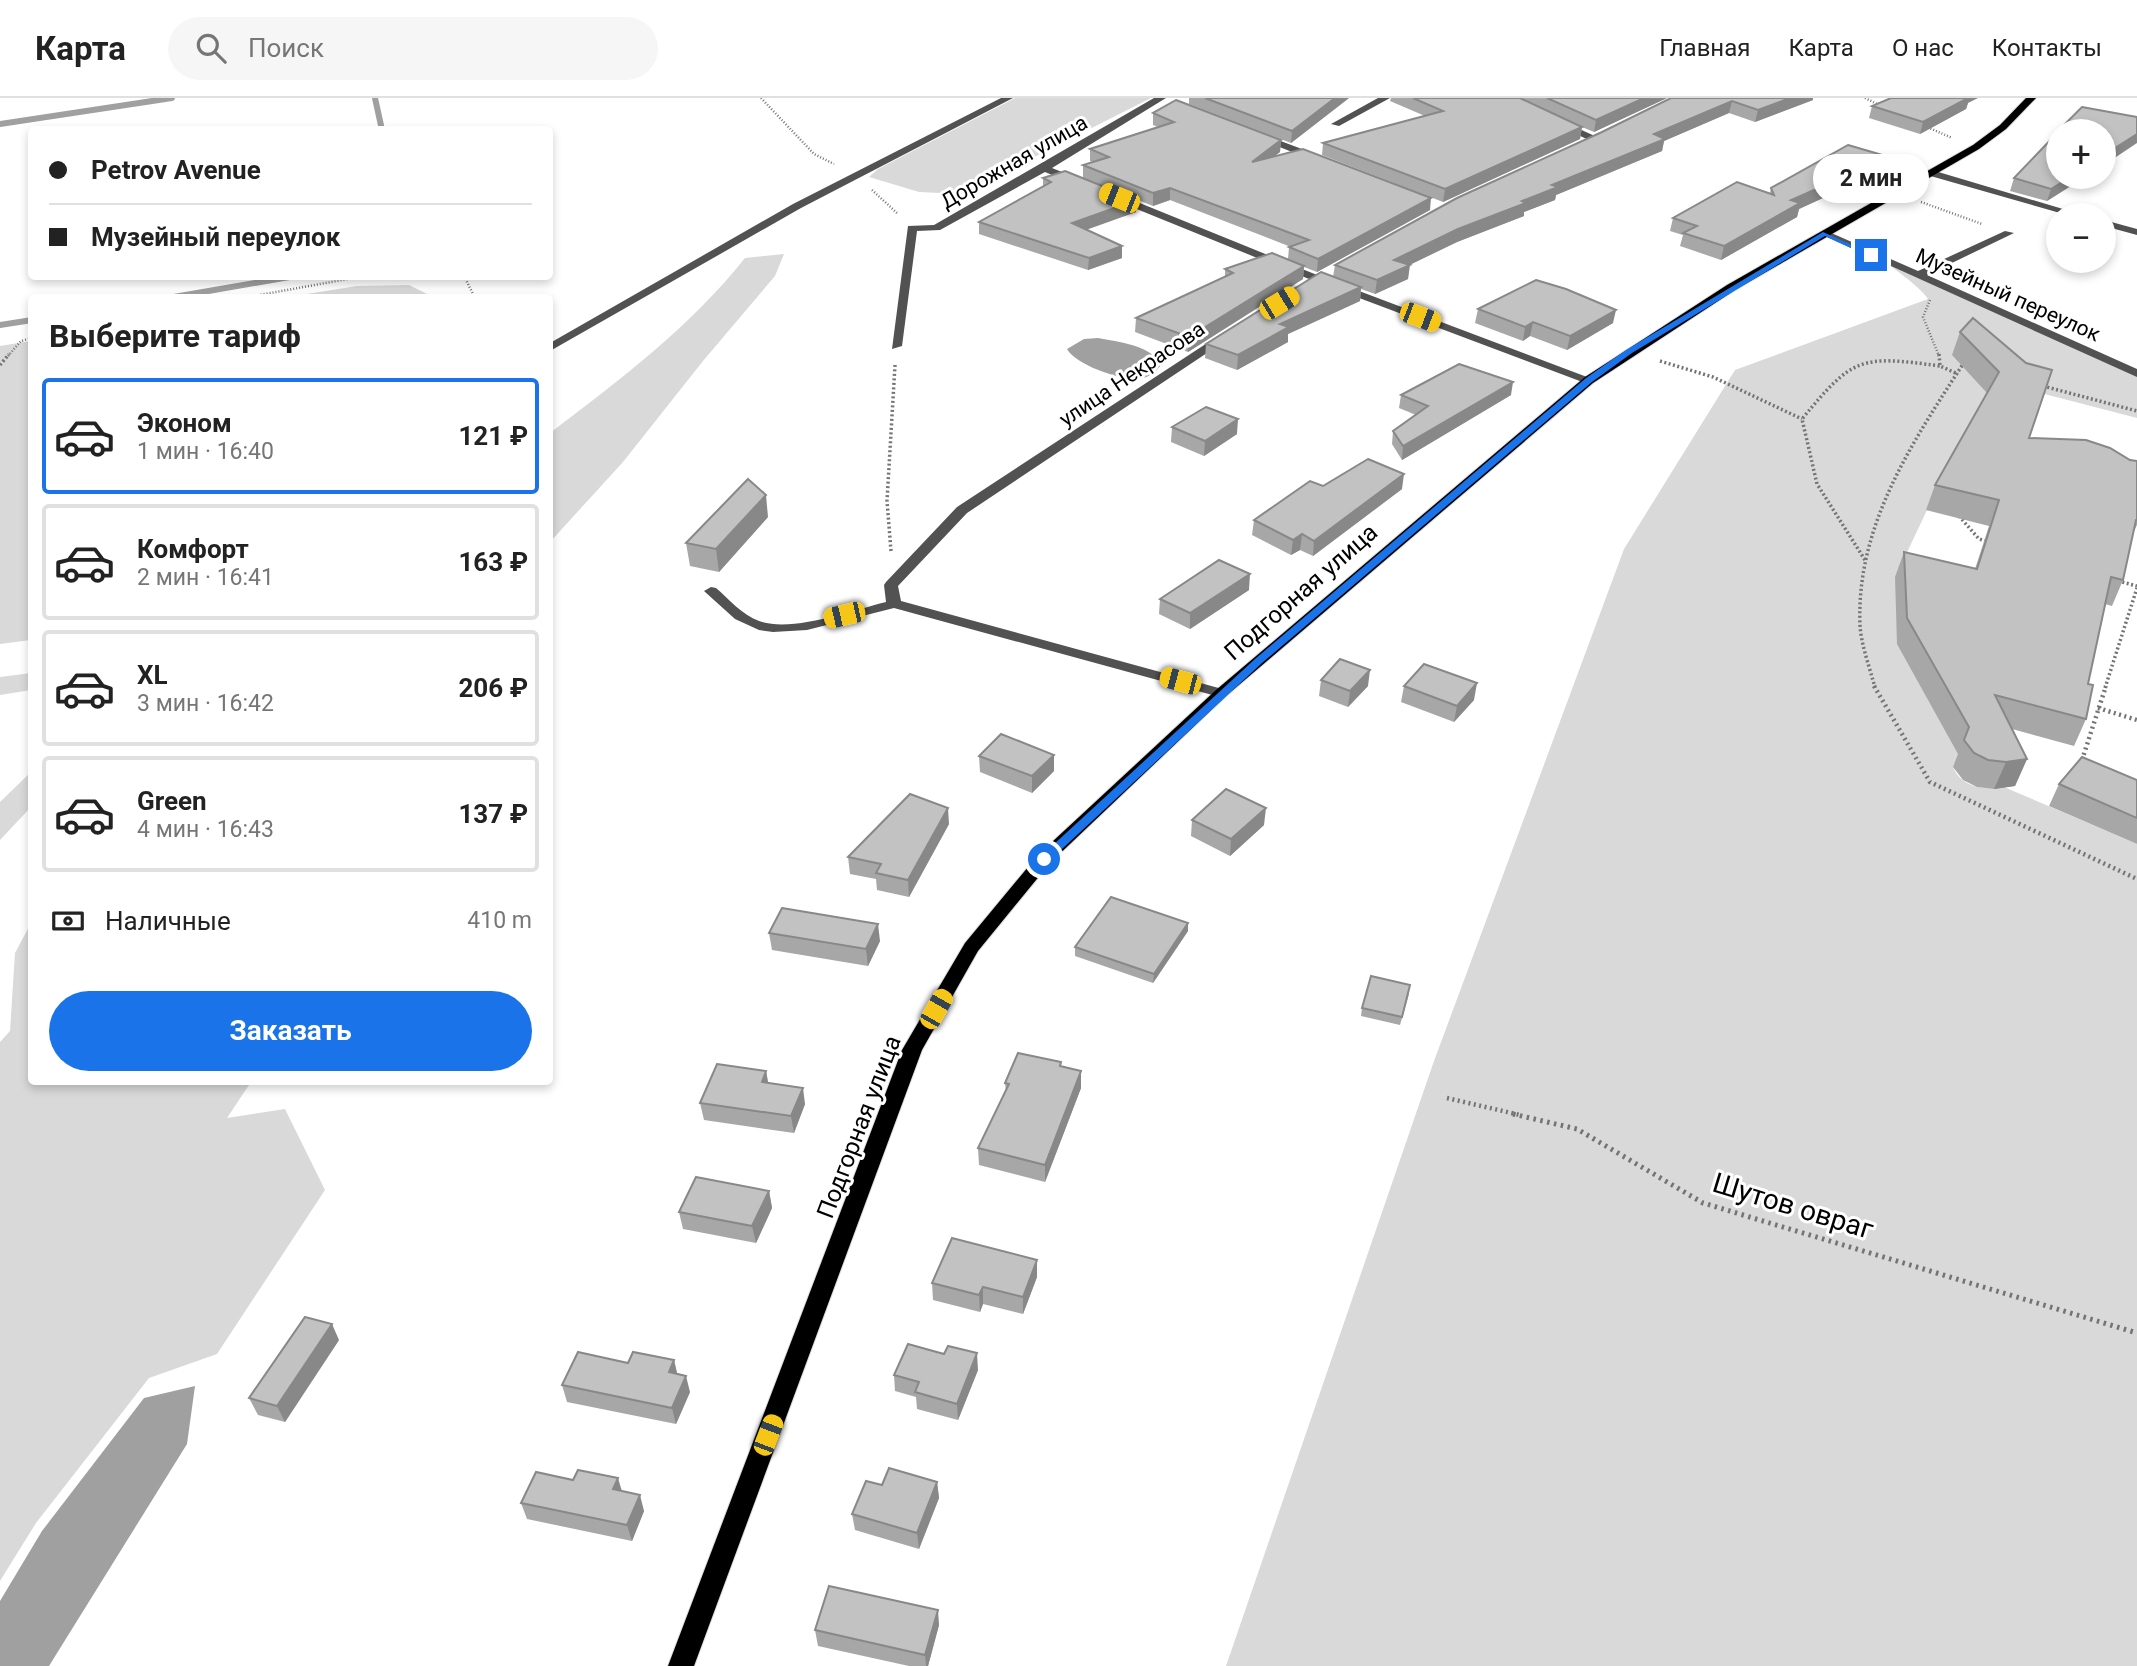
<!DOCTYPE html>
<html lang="ru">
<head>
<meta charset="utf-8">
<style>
	body { margin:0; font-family:Roboto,sans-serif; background:#f6f6f6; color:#222; height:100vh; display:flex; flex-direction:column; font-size:26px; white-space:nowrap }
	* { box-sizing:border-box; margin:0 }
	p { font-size:23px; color:#767676 }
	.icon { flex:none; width:38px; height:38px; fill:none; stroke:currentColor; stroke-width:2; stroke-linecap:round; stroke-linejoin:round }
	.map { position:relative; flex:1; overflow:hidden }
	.drawer { position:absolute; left:28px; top:196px; width:525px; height:791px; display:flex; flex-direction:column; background:#fff; border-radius:7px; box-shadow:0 4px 10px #0003 }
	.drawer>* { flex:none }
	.banner { position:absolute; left:28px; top:28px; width:525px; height:154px; border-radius:7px; box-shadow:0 4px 10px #0003; display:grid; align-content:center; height:154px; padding:0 21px; background:#fff }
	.fabs { position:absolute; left:2046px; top:21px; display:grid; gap:14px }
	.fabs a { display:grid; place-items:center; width:70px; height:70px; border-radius:50%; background:#fff; box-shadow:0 4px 10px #0003; font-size:35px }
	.end { position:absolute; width:32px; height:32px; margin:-16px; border:9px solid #1a73e8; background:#fff; box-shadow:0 0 0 4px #fff }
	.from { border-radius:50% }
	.bubble { position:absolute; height:49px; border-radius:24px; background:#fff; box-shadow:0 4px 10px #0003; font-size:23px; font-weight:700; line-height:49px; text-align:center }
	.car { position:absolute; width:21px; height:42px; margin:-21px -10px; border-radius:9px; box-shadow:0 0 5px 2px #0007; background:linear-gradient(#f5c518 24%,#345 0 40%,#f5c518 0 76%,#345 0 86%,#f5c518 0) }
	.banner b { display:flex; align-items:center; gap:24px; height:66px; font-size:26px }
	.banner b+b { border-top:2px solid #e0e0e0 }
	.banner i { width:18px; height:18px; background:#222 }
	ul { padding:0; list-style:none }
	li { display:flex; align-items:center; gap:21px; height:116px; margin:0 14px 10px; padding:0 7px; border:4px solid #e0e0e0; border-radius:7px }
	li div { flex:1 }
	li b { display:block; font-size:26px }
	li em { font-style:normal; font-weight:700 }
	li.selected { border-color:#1a73e8 }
	li>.icon { width:63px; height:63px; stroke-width:1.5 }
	h2 { padding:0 21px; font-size:32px; line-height:84px }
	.pay { display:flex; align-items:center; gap:18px; height:77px; padding:0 21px; font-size:26px }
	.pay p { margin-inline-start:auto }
	.primary-button { display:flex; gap:14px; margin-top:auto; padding:14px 21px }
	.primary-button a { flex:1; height:80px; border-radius:42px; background:#1a73e8; color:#fff; font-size:28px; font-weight:700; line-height:80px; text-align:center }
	header { display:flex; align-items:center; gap:42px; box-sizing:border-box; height:98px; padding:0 35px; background:#fff; border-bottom:2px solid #e0e0e0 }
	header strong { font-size:33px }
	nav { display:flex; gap:38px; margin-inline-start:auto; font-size:24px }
	.search { width:490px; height:63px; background:#f6f6f6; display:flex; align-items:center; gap:18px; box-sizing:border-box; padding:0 24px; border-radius:38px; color:#767676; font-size:26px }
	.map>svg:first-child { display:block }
	.green { fill:#d9d9d9 }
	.water { fill:#a0a0a0 }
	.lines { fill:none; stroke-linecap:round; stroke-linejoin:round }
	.stream { stroke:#a0a0a0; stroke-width:6 }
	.major-casing { stroke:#dbdbdb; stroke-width:2 }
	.path-far3 { stroke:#747474; stroke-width:2.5; stroke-dasharray:1 2; stroke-linecap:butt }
	.path-far2 { stroke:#747474; stroke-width:3.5; stroke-dasharray:2 2.5; stroke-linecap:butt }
	.path-far1 { stroke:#747474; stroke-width:4.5; stroke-dasharray:2 3.5; stroke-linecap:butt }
	.path { stroke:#747474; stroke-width:5; stroke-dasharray:2.5 4.5; stroke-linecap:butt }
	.minor { fill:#525252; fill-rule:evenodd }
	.major { fill:#000; fill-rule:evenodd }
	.wall { fill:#a7a7a7 }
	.shaded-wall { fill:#888 }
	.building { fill:#c2c2c2; stroke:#888; stroke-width:2 }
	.route { fill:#1a73e8 }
	.labels { text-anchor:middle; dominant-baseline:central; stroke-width:6; stroke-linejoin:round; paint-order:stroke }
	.far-street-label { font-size:21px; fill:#000; stroke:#fff }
	.street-label { font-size:24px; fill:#000; stroke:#fff }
	.near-street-label { font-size:28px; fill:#000; stroke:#fff }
</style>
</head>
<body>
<header>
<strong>Карта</strong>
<div class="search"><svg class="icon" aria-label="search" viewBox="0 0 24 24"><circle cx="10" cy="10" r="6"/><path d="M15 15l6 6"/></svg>Поиск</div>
<nav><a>Главная</a><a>Карта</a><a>О нас</a><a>Контакты</a></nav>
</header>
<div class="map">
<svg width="2137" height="1568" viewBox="0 0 2137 1568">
	<rect width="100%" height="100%" fill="#fff"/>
	<!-- green -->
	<g class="green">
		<path d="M1015,0H1151L961,96L919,94L869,79L878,71Z"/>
		<path d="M784,156L775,178L703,263L623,364L550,444V335C620,282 690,229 745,160Z"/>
		<path d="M1889,167L2137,277V320L2014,288L1993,293L1927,412L1895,480L1960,660L1953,669C1961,689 1985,693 2004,689L2137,746V1568H1226L1434,963L1624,451L1735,272L1928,201C1923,192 1899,174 1889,167Z"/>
		<path d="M409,187L433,199H288L357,188Z"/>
		<path d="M31,243V542L0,546V248Z"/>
		<path d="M31,575V592L0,597V579Z"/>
		<path d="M31,674V709L0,742V704Z"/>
		<path d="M31,825L32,984H251L227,1020L285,1011L325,1092L217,1256L149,1280L36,1425L0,1483V944L10,933L15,855Z"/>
	</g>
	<!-- water -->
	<g class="water">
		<path d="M1098,240C1118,244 1152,247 1161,267C1155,275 1148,280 1138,281C1120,282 1076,267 1067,251L1084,241Z"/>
		<path d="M195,1288L187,1346L49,1568H0V1503L42,1433L144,1300Z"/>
	</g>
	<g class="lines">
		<!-- stream -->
		<g class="stream">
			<path d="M375,0L382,32"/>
			<path d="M0,26L172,0"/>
			<path d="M168,200L295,178"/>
			<path d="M0,227L32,222"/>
		</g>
		<defs>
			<path id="major" d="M2026,0H2036L2006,31L1979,51L1735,192L1593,285L1226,598L1050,765L978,853L922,952L694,1568H668L902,952L965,845L1038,757L1216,592L1585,279L1727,187L1973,47L2000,27Z"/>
		</defs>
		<!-- major casing -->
		<use href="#major" class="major-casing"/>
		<!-- path-far3 -->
		<g class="path-far3">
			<path d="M761,0L814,56L834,66"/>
			<path d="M1865,0L1879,7"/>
			<path d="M1925,28L1952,40"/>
			<path d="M872,92L897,115"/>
			<path d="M1921,104L1982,126"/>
			<path d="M464,178L475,200"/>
			<path d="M243,200L364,178"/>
			<path d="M1930,202L1923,219L1939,258"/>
			<path d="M8,258L21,243L32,240"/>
		</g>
		<!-- path-far2 -->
		<g class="path-far2">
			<path d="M1939,256L1940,268L1958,276"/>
			<path d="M1660,263L1713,279L1802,321"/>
			<path d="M0,267L9,256"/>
			<path d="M2043,288L2137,313"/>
			<path d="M1959,418L1979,441L1989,444"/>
			<path d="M891,453L887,403L895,267"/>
			<path d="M1865,462L1817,386L1802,321C1853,259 1860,257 1940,268"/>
			<path d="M2118,483L2137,488"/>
			<path d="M1875,590C1870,570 1861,547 1860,527C1856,428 1912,345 1963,266L1967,267"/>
			<path d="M2105,590L2137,490"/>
		</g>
		<!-- path-far1 -->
		<g class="path-far1">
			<path d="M1874,588L1930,684L2137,781"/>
			<path d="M2098,610L2137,622"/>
			<path d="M2082,662L2106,588"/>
			<path d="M1447,1000L1520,1017"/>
		</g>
		<!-- path -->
		<path class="path" d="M1513,1016L1577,1031L1703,1105L2137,1235"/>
		<!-- minor -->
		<g class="minor">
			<path d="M1001,0H1013L801,110L550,253V245L793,106Z"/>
			<path d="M1154,0H1166L1052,70L1084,83V87H1076L1045,74L940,132L917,133L902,248L892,251L908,128L934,127Z"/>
			<path d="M1378,0H1390L1339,28L1331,26Z"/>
			<path d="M1562,23L1599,40L1601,42L1593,44L1559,28L1557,26Z"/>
			<path d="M1257,34L1323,59L1324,61L1315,63L1254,39L1252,37Z"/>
			<path d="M1927,73H1935L2083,117H2067L1927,77Z"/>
			<path d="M1112,97H1120L1322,179L1595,282L1585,285L1314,183L1112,101Z"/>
			<path d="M2104,122L2137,131V137L2104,128Z"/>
			<path d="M2005,133L2014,135L1927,177L2137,271V279L1820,136L1829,134L1918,173Z"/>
			<path d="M1224,234L1228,235V241L967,415L898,488L901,503L1226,592L1229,595L1226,598H1216L894,510L807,532L773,534L759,532L735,521L704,493L711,489L716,490C729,501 742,517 759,523C792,535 853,512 886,504L884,487L886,484L957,409Z"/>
		</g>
		<!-- major -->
		<use href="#major" class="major"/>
	</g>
	<!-- wall -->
	<g class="wall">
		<path d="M1189,0H1349L1291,45L1189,6Z"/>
		<path d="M1391,0H1667L1594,34L1577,27L1582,29L1580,41L1443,104L1322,57L1323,45L1425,18L1390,3Z"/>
		<path d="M1671,0L1813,2L1755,24L1729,15L1664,43L1662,53L1556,97L1555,102L1524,114V118L1457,144L1409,167L1408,181L1375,196L1361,191L1360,203L1288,236V244L1237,272L1205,260L1206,246L1333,179L1335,167Z"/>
		<path d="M1968,5L1966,11L1920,36L1869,20L1872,8Z"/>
		<path d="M1153,15L1281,42L1280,54L1274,58L1430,112L1317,174L1304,169L1303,181L1188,254L1135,234L1136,220L1225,179V171L1288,161L1289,149H1291L1170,102L1153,108L1083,80V67L1093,64L1090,63V51L1158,29L1153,27Z"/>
		<path d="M1886,71L1799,111L1797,119L1721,162L1680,148L1683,137L1670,133L1673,120L1770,95L1771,90Z"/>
		<path d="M2058,79H2085L2047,103L2010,93L2014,80Z"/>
		<path d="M1043,80L1136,114L1087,131L1122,160L1088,172L979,136V124L1043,89Z"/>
		<path d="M1478,211L1613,225L1567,252L1530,238L1523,243L1475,225Z"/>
		<path d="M1960,234L2026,265L2029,340L2137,363V427L2133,435L2123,482L2112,508L2105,506L2088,586L2086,621L2074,648L2012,631L2027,661L2015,688L1994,691L1977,689L1963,682L1953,669L1958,656L1897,546L1895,479L1904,454L1975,471L1989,428L1926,412L1935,387L1987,295L1952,257Z"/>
		<path d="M1401,297H1511L1402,362L1392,346L1393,333L1416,317L1399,310Z"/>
		<path d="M1172,329L1237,336L1204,358L1171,344Z"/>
		<path d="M1323,388L1402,391L1313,458L1300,452L1291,457L1252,437L1254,422Z"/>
		<path d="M768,419L719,474L690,468L686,445Z"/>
		<path d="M1249,492L1190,531L1159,516L1160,501Z"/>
		<path d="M1321,582L1368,588L1348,609L1319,598Z"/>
		<path d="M1404,588L1474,602L1454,624L1401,604Z"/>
		<path d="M979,658L1054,673L1032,695L980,674Z"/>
		<path d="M2137,682V746L2049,708L2059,686Z"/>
		<path d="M1192,722L1264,727L1230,758L1191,738Z"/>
		<path d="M949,726L909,799L877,792L876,781L850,776L848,759Z"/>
		<path d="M1188,833L1153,885L1075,858V849Z"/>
		<path d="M769,835L880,843L868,868L772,852Z"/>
		<path d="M1409,896L1400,927L1361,918L1362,910Z"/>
		<path d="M1061,964V969L1081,973V990L1045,1084L979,1067L978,1050L1006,994L1005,985Z"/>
		<path d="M766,973L768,984L805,1006L794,1035L704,1022L700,1005Z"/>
		<path d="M769,1093L772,1110L756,1145L683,1131L679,1114Z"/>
		<path d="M1037,1162V1179L1023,1216L983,1206L980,1214L933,1202L932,1185Z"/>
		<path d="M339,1242L285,1324L258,1317L249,1300Z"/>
		<path d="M944,1256L978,1272L958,1322L917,1311L916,1299L895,1293L894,1277Z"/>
		<path d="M674,1262L677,1276L690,1294L676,1326L567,1304L562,1287L628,1265Z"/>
		<path d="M937,1384L939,1400L919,1451L855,1432L852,1416L882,1387Z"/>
		<path d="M622,1393L644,1413L632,1443L527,1421L521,1405Z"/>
		<path d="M939,1527L928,1568H909L818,1548L815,1532Z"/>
	</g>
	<!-- shaded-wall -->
	<g class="shaded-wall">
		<path d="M1335,0H1349L1291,45L1292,33Z"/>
		<path d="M1644,0H1667L1594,34L1596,22Z"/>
		<path d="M1790,0H1813V2L1755,24L1758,12Z"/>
		<path d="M1963,0H1978L1968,5L1966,11L1920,36L1923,24Z"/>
		<path d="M1732,3L1729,15L1664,43L1662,53L1556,97L1555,102L1524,114V118L1457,144L1393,175L1394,162L1458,131L1522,103L1552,87L1654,36Z"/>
		<path d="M1582,29L1580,41L1443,104L1445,91Z"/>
		<path d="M2137,36V45L2104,67V57Z"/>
		<path d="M1281,42L1280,54L1251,77L1252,64Z"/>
		<path d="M1889,59L1886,71L1799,111L1797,119L1721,162L1724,148L1791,102Z"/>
		<path d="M2070,79H2085L2047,103L2051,91Z"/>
		<path d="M1170,90V102L1153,108V95Z"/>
		<path d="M1431,100L1430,112L1317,174L1318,161Z"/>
		<path d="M1137,102L1136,114L1072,137V125Z"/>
		<path d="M1122,148V160L1088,172L1089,160Z"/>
		<path d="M1410,167L1408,181L1375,196L1377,182Z"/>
		<path d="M1304,168L1303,181L1188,254L1189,239Z"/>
		<path d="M1361,189L1360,203L1288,236V244L1237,272L1238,257L1280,226Z"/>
		<path d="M1616,212L1613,225L1567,252L1570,238Z"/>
		<path d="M1533,224L1530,238L1523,243L1525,229Z"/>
		<path d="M1513,284L1511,297L1402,362L1403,348Z"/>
		<path d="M1238,321L1237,336L1204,358L1205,343Z"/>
		<path d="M1404,376L1402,391L1313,458L1314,443Z"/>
		<path d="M766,397L768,419L719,474L716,451Z"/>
		<path d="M1302,436L1300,452L1291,457L1293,442Z"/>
		<path d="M1250,476L1249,492L1190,531V515Z"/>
		<path d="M1370,572L1368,588L1348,609L1350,593Z"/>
		<path d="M1477,585L1474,602L1454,624L1457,608Z"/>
		<path d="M1054,657V673L1032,695V678Z"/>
		<path d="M2027,661L2015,688L1994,691L2006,664Z"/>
		<path d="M948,710L949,726L909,799L908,782Z"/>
		<path d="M1266,710L1264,727L1230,758L1231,741Z"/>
		<path d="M1188,825V833L1153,885L1154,876Z"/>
		<path d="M878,826L880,843L868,868L866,851Z"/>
		<path d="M766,973L769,990L762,984Z"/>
		<path d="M1081,973V990L1045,1084V1067Z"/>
		<path d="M803,990L805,1006L794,1035L791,1018Z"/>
		<path d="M769,1093L772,1110L756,1145L752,1128Z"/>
		<path d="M1037,1162V1179L1023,1216V1199Z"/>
		<path d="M983,1189V1206L980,1214L979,1197Z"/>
		<path d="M332,1226L339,1242L285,1324L277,1308Z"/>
		<path d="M977,1255L978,1272L958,1322L957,1306Z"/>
		<path d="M674,1262L678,1279L669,1274Z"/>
		<path d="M686,1278L690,1294L676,1326L672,1310Z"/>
		<path d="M618,1380L623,1397L613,1391Z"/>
		<path d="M937,1384L939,1400L919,1451L917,1435Z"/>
		<path d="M640,1397L644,1413L632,1443L627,1427Z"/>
		<path d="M938,1512L939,1527L928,1568H926L925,1557Z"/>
	</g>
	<!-- building -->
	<g class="building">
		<path d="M1205,0H1335L1292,33Z"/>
		<path d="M1413,0H1520L1582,29L1445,91L1323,45L1443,13Z"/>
		<path d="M1547,0H1644L1596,22Z"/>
		<path d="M1671,0H1790L1758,12L1732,3L1654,36L1665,41L1552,87L1558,89L1522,103L1526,105L1458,131L1394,162L1410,167L1377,182L1335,167L1457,100L1602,34Z"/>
		<path d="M1891,0H1968L1923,24L1872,8Z"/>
		<path d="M1176,2L1281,42L1252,64L1303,51L1431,100L1318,161L1289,149L1309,142L1170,90L1153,95L1083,67L1109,59L1090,51L1174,24L1153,15Z"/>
		<path d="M2082,9L2137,19V36L2104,57V33H2058Z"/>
		<path d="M2058,34V79H2070L2051,91L2014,80Z"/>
		<path d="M1848,47L1889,59L1791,102L1800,105L1724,148L1683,135L1697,128L1673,120L1737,84L1774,97L1771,90Z"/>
		<path d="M1065,73L1137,102L1072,125L1122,148L1089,160L979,124L1051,84L1043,80Z"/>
		<path d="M1272,155L1304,168L1189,239L1136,220L1233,175L1225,171Z"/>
		<path d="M1321,174L1361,189L1280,226L1289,229L1238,257L1206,246Z"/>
		<path d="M1536,182L1566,191L1616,212L1570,238L1533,224L1525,229L1478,211Z"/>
		<path d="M1973,220L2026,265L2052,272L2029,340L2086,342L2110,350L2130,362L2137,363V422H2136L2123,482L2111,479L2088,586L2093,587L2086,621L1995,597L2027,661L2006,664L1988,662L1974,655L1964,642L1969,629L1907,520L1904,454L1977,471L1999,402L1935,387L1999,274L1960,234Z"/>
		<path d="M1459,266L1513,284L1403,348L1393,333L1428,308L1401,297Z"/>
		<path d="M1206,309L1238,321L1205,343L1172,329Z"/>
		<path d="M1368,361L1404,376L1314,443L1302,436L1293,442L1254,422L1310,383L1323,388Z"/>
		<path d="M748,381L766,397L716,451L686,445Z"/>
		<path d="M1219,462L1250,476L1190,515L1160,501Z"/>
		<path d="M1340,561L1370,572L1350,593L1321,582Z"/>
		<path d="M1424,566L1477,585L1457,608L1404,588Z"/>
		<path d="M1001,636L1054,657L1032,678L979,658Z"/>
		<path d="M2082,659L2137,682V720L2059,686Z"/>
		<path d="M1226,691L1266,710L1231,741L1192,722Z"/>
		<path d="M910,696L948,710L908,782L876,775L881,766L848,759Z"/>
		<path d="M1111,799L1188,825L1154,876L1075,849Z"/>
		<path d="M782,810L878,826L866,851L769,835Z"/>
		<path d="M1371,878L1410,887L1402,919L1362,910Z"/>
		<path d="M1018,955L1061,964L1060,968L1081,973L1045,1067L978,1050L1009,986L1005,985Z"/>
		<path d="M717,966L766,973L762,984L803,990L791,1018L700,1005Z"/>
		<path d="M696,1079L769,1093L752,1128L679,1114Z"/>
		<path d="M952,1140L1037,1162L1023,1199L983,1189L979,1197L932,1185Z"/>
		<path d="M305,1219L332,1226L277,1308L249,1300Z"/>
		<path d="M908,1246L944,1256L948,1248L977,1255L957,1306L915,1294L919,1284L894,1277Z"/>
		<path d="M578,1254L628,1265L633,1254L674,1262L669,1274L686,1278L672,1310L562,1287Z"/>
		<path d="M889,1370L937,1384L917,1435L852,1416L866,1383L882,1387Z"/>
		<path d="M578,1372L618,1380L613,1391L640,1397L627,1427L521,1405L536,1374L573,1382Z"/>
		<path d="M829,1488L938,1512L925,1557L815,1532Z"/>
	</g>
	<!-- route -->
	<path class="route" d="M1823,134L1874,157L1868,158L1825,138L1632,255L1592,284L1262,565L1048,764H1040V759L1255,561L1586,280L1626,252Z"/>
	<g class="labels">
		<!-- far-street labels -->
		<g class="far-street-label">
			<text transform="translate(1014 64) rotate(-30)">Дорожная улица</text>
			<text transform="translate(2008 197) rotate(24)">Музейный переулок</text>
			<text transform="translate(1132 276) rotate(-34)">улица Некрасова</text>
		</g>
		<!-- street labels -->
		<g class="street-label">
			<text transform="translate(1301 494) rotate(-41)">Подгорная улица</text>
			<text transform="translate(859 1029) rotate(-69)">Подгорная улица</text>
		</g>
		<!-- near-street labels -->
		<g class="near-street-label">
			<text transform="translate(1793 1108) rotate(17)">Шутов овраг</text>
		</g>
	</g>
</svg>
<div class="fabs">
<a>+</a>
<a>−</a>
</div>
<i class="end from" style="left:1044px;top:761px"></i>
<i class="end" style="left:1871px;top:157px"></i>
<div class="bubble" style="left:1813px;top:56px;width:116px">2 мин</div>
<i class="car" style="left:1119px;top:100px;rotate:292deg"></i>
<i class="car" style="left:1279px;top:205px;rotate:59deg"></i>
<i class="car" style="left:1420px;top:219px;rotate:111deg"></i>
<i class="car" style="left:844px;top:517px;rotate:257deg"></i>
<i class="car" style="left:1180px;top:583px;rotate:285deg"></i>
<i class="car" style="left:936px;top:911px;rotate:30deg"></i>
<i class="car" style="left:768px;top:1337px;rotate:21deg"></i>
<div class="banner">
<b><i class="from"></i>Petrov Avenue</b>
<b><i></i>Музейный переулок</b>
</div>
<section class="drawer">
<h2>Выберите тариф</h2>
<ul>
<li class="selected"><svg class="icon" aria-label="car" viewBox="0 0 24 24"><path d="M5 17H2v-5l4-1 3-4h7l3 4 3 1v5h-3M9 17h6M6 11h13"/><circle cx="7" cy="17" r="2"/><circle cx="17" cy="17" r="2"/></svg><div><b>Эконом</b><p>1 мин · 16:40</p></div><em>121 ₽</em></li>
<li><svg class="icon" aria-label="car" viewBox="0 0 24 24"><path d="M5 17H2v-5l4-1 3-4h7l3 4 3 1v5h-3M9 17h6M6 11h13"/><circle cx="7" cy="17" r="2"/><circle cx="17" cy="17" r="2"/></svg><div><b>Комфорт</b><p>2 мин · 16:41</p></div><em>163 ₽</em></li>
<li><svg class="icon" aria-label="car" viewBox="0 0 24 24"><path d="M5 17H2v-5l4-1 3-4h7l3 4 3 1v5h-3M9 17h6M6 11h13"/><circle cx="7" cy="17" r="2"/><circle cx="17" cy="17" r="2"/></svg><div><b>XL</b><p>3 мин · 16:42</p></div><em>206 ₽</em></li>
<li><svg class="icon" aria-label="car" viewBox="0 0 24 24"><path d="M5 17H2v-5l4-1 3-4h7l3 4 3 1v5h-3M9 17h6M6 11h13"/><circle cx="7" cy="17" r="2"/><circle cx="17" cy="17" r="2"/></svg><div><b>Green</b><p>4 мин · 16:43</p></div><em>137 ₽</em></li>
</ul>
<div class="pay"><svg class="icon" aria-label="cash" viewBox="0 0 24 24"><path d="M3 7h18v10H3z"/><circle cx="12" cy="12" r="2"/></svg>Наличные<p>410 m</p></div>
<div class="primary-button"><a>Заказать</a></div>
</section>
</div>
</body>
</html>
